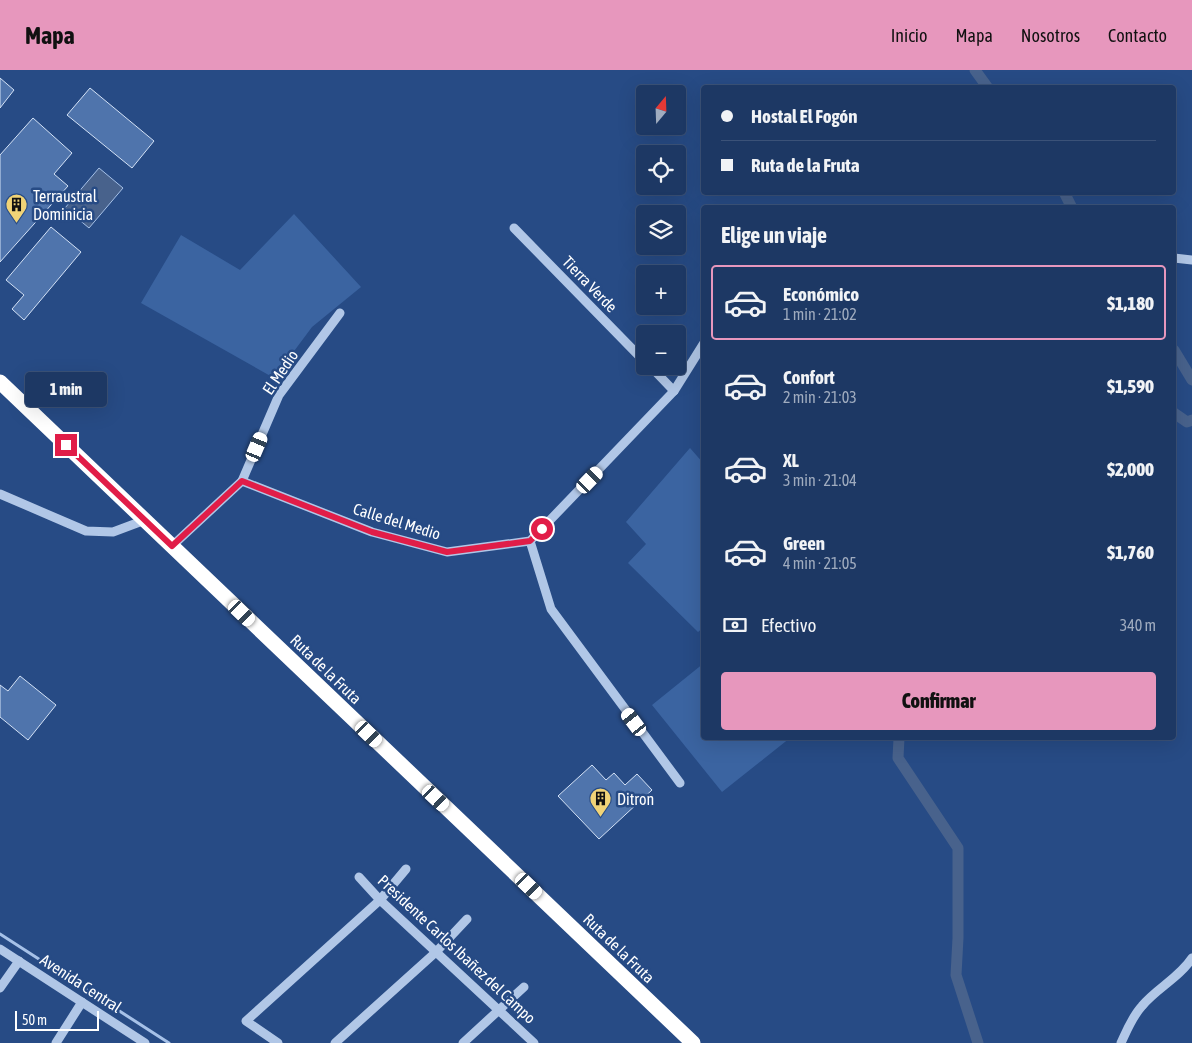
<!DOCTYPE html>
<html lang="es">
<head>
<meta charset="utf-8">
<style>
	body { margin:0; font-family:"Asap Condensed",sans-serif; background:#2a436d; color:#f1f3f6; height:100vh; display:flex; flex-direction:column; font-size:19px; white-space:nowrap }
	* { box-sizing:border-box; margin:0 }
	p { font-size:16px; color:#a0acbf }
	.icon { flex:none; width:28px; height:28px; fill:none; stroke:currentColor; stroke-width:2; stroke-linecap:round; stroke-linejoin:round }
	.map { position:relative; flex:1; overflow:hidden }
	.drawer { position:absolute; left:701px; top:135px; width:475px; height:535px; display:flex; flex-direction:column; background:#1d3864; border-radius:5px; box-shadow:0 5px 20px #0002,0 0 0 1px #3b5278 }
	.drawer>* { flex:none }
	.top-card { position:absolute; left:701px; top:15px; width:475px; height:110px; border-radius:5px; box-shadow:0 5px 20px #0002,0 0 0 1px #3b5278; display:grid; align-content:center; height:110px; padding:0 20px; background:#1d3864 }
	.needle { width:32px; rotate:19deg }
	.tools { position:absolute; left:636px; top:15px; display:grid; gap:10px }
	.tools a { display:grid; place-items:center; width:50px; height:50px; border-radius:5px; background:#1d3864; box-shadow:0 5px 20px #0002,0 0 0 1px #3b5278; font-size:25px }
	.scale { position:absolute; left:15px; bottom:12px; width:84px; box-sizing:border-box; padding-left:5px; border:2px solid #fff; border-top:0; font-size:14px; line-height:18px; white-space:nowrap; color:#fff; -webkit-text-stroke:4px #274b85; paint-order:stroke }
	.end { position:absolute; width:22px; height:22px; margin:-11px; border:6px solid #e11d48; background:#fff; box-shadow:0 0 0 2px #fff }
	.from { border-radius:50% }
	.bubble { position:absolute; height:35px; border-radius:5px; background:#1d3864; box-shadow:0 5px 20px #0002,0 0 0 1px #3b5278; font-size:16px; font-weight:800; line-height:35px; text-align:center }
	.car { position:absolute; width:15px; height:30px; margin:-15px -8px; border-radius:6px; box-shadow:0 0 4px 1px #0007; background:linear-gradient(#fff 24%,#345 0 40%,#fff 0 76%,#345 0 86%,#fff 0) }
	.top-card b { display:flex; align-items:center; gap:18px; height:48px; font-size:19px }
	.top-card b+b { border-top:1px solid #3b5278 }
	.top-card i { width:12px; height:12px; background:#f1f3f6 }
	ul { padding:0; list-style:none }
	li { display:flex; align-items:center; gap:15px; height:75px; margin:0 10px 8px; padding:0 10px; border:2px solid transparent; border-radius:5px }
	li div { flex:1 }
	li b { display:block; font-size:19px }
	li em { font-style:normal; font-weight:800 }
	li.current { border-color:#e797bd }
	li>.icon { width:45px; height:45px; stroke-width:1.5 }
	h2 { padding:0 20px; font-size:22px; line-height:60px }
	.pay { display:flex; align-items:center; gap:12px; height:55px; padding:0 20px; font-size:19px }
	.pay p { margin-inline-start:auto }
	.cta { display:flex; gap:10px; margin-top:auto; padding:10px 20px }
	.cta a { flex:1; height:58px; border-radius:5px; background:#e797bd; color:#111; font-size:20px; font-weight:800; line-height:58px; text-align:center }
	header { display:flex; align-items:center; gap:30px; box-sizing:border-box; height:70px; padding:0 25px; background:#e797bd; color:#111 }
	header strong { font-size:24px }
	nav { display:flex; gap:28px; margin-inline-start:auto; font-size:18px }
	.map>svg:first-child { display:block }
	.green { fill:#3b64a1 }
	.water { fill:#48628c; stroke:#a6c1e8 }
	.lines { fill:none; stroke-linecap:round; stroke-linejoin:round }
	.stream { stroke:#a6c1e8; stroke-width:3 }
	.canal { stroke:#48628c; stroke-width:11 }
	.building { fill:#4f74ac; stroke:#d4e2f6 }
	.minor { stroke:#b1c7e7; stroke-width:9 }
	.highway { stroke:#fff; stroke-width:15 }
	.route { stroke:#e11d48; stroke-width:6 }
	.labels { text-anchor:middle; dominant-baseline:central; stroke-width:5; stroke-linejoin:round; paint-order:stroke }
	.poi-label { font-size:16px; fill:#fff; stroke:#274b85; text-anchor:start }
	.street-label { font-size:16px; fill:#fff; stroke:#274b85 }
</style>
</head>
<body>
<header>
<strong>Mapa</strong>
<nav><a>Inicio</a><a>Mapa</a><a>Nosotros</a><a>Contacto</a></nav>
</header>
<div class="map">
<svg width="1192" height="973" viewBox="0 0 1192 973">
	<rect width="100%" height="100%" fill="#274b85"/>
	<!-- green -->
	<g class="green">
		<path d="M294,144L361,217L312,257L274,308L141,233L181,165L240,200Z"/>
		<path d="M690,378L704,394V557L698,562L628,493L646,474L626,452Z"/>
		<path d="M704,593V668H790L722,722L652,635Z"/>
	</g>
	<!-- water -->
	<path class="water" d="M99,98L123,118L89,158L65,138Z"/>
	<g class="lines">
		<!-- stream -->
		<path class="stream" d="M0,864L169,973"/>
		<!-- canal -->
		<g class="canal">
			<path d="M975,0L988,18"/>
			<path d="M1064,122L1072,138"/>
			<path d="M1174,280L1192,310"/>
			<path d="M1174,343L1187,352L1192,350"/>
			<path d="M899,668L898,688L958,778V868L956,905L978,973"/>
		</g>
	</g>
	<!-- building -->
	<g class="building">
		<path d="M0,8L14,20L0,38Z"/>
		<path d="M90,18L154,71L132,98L67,45Z"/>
		<path d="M33,48L72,83L54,104L68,116L0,192V85Z"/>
		<path d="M51,157L81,182L24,250L12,239L24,225L6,210Z"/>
		<path d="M20,606L56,635L28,670L0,647V615L8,621Z"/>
		<path d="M592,695L606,710L614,703L625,715L637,704L652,720L599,769L558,726Z"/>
	</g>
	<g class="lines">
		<!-- minor -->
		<g class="minor">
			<path d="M514,158L645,292"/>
			<path d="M1174,188L1192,190"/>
			<path d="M650,296L674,321"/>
			<path d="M242,411L279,325L340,243"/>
			<path d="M0,424L86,461L113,462L145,450"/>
			<path d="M530,471L551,539L680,713"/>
			<path d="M172,476L242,411L372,462L447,482L530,471L674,321L704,273"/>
			<path d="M359,807L380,830L534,973"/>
			<path d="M0,879L145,973"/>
			<path d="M0,918L19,891"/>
			<path d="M56,973L82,932"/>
			<path d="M278,973L246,951L380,830L406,799"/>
			<path d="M335,973L436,882L467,849"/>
			<path d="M463,973L524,917"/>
			<path d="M1121,973C1127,960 1132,947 1142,936C1157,918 1179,908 1192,888"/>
		</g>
		<!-- highway -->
		<path class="highway" d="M0,312L693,973"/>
	</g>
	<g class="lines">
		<!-- route -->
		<path class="route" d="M66,375L172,476L242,411L372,462L447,482L530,471L542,459"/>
	</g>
	<!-- icons -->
	<defs>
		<symbol id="building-pin" viewBox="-11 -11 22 30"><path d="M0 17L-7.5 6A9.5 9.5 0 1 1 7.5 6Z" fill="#f0d377" stroke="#274b85"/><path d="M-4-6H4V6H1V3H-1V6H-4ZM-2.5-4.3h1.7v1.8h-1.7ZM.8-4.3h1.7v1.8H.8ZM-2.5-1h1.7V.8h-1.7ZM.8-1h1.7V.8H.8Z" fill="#111"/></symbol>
	</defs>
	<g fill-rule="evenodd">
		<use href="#building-pin" x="4" y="122" width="25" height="34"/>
		<use href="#building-pin" x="588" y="716" width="25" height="34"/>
	</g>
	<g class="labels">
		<!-- poi labels -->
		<g class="poi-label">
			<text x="33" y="126">Terraustral<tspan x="33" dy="18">Dominicia</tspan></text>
			<text x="617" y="729">Ditron</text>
		</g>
		<!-- street labels -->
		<g class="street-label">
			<text transform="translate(590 214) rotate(46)">Tierra Verde</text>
			<text transform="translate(280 302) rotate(-56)">El Medio</text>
			<text transform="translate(397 451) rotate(17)">Calle del Medio</text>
			<text transform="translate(326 599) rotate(44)">Ruta de la Fruta</text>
			<text transform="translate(619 878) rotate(44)">Ruta de la Fruta</text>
			<text transform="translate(457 879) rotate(43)">Presidente Carlos Ibañez del Campo</text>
			<text transform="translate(81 913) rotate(33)">Avenida Central</text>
		</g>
	</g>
</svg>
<div class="tools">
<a><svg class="needle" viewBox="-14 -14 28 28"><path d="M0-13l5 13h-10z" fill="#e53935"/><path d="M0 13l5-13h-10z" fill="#a0acbf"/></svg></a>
<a><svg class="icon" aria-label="locate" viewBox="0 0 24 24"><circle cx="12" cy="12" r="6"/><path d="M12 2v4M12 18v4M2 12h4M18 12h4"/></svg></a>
<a><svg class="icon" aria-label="layers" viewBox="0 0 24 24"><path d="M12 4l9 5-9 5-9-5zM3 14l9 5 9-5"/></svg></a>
<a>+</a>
<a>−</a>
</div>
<div class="scale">50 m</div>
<i class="end from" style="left:542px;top:459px"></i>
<i class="end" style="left:66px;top:375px"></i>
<div class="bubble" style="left:25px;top:302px;width:82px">1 min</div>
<i class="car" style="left:257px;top:377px;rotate:23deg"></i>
<i class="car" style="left:590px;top:410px;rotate:44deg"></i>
<i class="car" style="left:242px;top:543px;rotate:134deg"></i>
<i class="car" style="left:634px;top:652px;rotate:323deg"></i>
<i class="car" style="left:369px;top:664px;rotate:134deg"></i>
<i class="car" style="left:436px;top:728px;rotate:133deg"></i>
<i class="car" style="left:529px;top:816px;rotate:134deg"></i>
<div class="top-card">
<b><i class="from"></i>Hostal El Fogón</b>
<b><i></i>Ruta de la Fruta</b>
</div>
<section class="drawer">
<h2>Elige un viaje</h2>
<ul>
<li class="current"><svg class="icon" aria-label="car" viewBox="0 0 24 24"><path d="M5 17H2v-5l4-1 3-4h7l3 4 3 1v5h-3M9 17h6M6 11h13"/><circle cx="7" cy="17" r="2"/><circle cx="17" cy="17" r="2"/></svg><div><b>Económico</b><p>1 min · 21:02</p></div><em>$1,180</em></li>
<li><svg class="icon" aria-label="car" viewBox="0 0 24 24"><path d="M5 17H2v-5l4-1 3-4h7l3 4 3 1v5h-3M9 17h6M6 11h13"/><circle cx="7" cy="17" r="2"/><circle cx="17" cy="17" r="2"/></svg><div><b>Confort</b><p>2 min · 21:03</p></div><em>$1,590</em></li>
<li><svg class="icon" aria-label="car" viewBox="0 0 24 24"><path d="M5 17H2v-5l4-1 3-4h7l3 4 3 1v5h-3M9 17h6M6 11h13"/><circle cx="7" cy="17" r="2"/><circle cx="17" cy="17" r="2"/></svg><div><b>XL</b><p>3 min · 21:04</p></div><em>$2,000</em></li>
<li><svg class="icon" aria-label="car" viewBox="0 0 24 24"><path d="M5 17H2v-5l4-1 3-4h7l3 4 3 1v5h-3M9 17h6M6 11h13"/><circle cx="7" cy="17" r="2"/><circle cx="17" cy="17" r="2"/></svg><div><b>Green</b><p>4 min · 21:05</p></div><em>$1,760</em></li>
</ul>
<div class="pay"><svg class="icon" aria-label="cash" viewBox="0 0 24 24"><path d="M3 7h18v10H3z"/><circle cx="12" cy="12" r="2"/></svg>Efectivo<p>340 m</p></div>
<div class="cta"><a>Confirmar</a></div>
</section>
</div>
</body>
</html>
